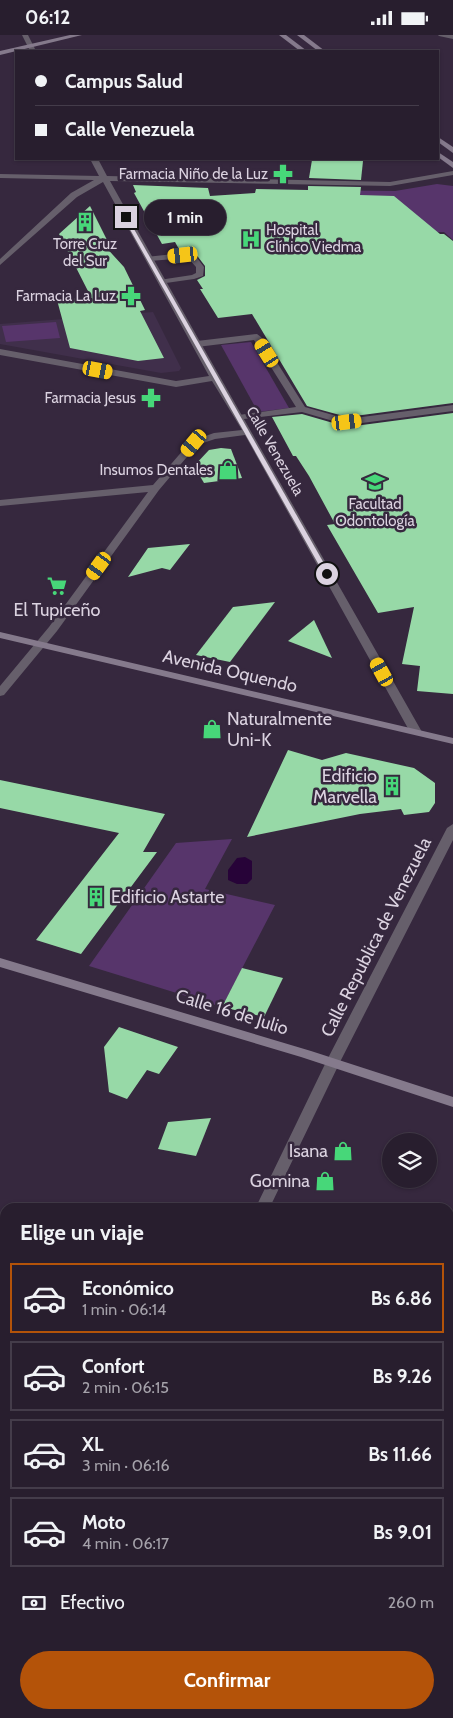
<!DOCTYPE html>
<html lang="es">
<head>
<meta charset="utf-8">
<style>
	body { margin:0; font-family:Cabin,sans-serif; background:#302736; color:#f1f3f6; height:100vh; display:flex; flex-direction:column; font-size:19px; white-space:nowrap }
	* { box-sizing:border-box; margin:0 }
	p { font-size:16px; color:#a5a2aa }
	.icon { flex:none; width:28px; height:28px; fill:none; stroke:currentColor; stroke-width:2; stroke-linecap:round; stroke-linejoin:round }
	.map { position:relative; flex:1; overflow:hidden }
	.sheet { position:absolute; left:0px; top:1168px; width:454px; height:516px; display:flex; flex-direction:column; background:#281e2e; border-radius:15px 15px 0 0; box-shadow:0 1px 4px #0004,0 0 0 1px #443c4a }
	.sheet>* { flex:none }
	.banner { position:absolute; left:15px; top:15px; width:424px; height:110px; border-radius:0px; box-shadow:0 1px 4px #0004,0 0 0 1px #443c4a; display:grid; align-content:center; height:110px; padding:0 20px; background:#281e2e }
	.buttons { position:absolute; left:382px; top:1098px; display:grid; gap:10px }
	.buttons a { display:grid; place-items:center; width:55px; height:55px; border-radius:50%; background:#281e2e; box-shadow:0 1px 4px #0004,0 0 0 1px #443c4a; font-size:25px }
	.end { position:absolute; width:22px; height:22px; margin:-11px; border:6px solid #dbd2e0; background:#111; box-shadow:0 0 0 2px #111 }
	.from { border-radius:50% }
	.bubble { position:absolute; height:35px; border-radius:18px; background:#281e2e; box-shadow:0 1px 4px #0004,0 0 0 1px #443c4a; font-size:16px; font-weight:700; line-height:35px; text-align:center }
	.car { position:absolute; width:15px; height:30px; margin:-15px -8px; border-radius:6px; box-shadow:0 0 4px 1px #0007; background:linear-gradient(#f5c518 24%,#345 0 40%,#f5c518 0 76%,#345 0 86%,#f5c518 0) }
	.banner b { display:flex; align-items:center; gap:18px; height:48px; font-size:19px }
	.banner b+b { border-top:1px solid #443c4a }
	.banner i { width:12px; height:12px; background:#f1f3f6 }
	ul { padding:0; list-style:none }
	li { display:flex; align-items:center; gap:15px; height:70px; margin:0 10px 8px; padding:0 10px; border:2px solid #443c4a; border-radius:0px }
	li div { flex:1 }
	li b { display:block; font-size:19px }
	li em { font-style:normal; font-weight:700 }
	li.active { border-color:#b45309 }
	li>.icon { width:45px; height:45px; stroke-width:1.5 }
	h2 { padding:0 20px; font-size:22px; line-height:60px }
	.pay { display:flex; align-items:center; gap:12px; height:55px; padding:0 20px; font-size:19px }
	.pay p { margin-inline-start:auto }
	.cta { display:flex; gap:10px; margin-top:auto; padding:10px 20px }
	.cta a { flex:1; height:58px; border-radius:30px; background:#b45309; color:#fff; font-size:20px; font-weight:700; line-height:58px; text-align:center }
	.status { display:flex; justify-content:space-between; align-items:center; height:35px; padding:0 25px; background:#281e2e; direction:ltr }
	.status svg { height:14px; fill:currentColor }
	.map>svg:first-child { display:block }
	.built { fill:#402f4b }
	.green { fill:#57356b }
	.water { fill:#270338 }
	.building { fill:#97d9a7 }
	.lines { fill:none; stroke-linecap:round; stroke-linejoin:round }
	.service { fill:#665f6b; fill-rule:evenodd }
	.minor { fill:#665f6b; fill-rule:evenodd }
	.secondary { fill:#857a8c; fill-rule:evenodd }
	.route { fill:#dbd2e0 }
	.labels { text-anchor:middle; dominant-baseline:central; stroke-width:5; stroke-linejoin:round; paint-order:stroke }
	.far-poi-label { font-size:15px; fill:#dbd2e0; stroke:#36283e; text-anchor:end }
	.far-street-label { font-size:15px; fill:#dbd2e0; stroke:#36283e }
	.poi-label { font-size:18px; fill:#dbd2e0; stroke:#36283e; text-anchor:end }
	.street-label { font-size:18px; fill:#dbd2e0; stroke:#36283e }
</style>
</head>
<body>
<div class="status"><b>06:12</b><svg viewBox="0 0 49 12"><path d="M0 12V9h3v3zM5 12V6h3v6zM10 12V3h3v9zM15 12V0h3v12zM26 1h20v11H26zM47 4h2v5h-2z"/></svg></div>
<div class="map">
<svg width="453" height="1683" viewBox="0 0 453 1683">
	<rect width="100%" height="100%" fill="#36283e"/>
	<!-- built -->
	<path class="built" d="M153,277L181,333L179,336L161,338L0,309V289Z"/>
	<!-- green -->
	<g class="green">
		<path d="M437,149L453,151V205L444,197H345L299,155L395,156Z"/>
		<path d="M56,287L60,303L6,307L2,291Z"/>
		<path d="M251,307L289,373L258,377L221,310Z"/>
		<path d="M232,804L205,854L275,870L222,972L89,931L176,808Z"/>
	</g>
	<!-- water -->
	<path class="water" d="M245,822L252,826V844L247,849H237L228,845V835L237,823Z"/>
	<!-- building -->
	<g class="building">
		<path d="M312,125L363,126L361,145L309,143Z"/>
		<path d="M133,150L208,153L210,161L255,158L256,154L308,155V151L361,152L360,160L394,161L440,199H444L453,206V368L347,382L307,371L252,279L218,283L200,254H203L197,245L205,241V231L195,218L180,216L175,207L162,209L134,158L136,157Z"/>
		<path d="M90,171L108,207L102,208L124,232L145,275L140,276L164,323L138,326L70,313L57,265L91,262L59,199Z"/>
		<path d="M453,378V659L417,656L420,631L402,629L414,572L378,578L327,490L335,489L309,441L296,421H293L272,382L302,379L347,392Z"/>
		<path d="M221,413L231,414L242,443L204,448L194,431L209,415Z"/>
		<path d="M190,509L170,535L162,533L128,542L148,513Z"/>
		<path d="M275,567L230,627L196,620L233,572Z"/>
		<path d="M314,585L332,623L288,606Z"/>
		<path d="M288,715L322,725L346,718L414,733L435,748V768L429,777L404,780L401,774L360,779L247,802Z"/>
		<path d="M0,745L165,779L143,817H157L81,919L36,905L119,798L0,773Z"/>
		<path d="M242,933L283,943L264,982L222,972Z"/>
		<path d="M119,992L178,1012L159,1039L147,1035L127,1064L109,1057L104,1012Z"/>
		<path d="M211,1083L196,1121L158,1114L168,1087Z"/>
	</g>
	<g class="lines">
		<!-- service -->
		<g class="service">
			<path d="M438,0H453V4L439,1Z"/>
			<path d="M183,218L194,219L204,232L203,241L194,244L159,249V245L192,240L196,238V232L188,223L149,226H146V222Z"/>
			<path d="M257,299L261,302L305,372L347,384L453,370V376L347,390L302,377L236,385V381L239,380L296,372L254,305L197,312L193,309L197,306Z"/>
		</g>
		<!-- minor -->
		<g class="minor">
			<path d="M22,0H28L36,16H30Z"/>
			<path d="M90,124H98L107,141L390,147L453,136V140L390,151L110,146C212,330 318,513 422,697L420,699L416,700L410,697L245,400L215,404L197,410L159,455L57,596L4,660L0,661V651L49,592L148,457L0,471V465L153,450L191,406L214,398L242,395L212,346L176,352L0,320V314L176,346L209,341L103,147L77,162L0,230V224L71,158L94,145L0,143V139L99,141Z"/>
			<path d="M453,789V805L340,1027L270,1172H256L326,1027L447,793Z"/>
			<path d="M0,1500L5,1501V1517L0,1516Z"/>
			<path d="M449,1662L453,1664V1682L446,1679H449Z"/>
			<path d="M11,1679H29L27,1683H9Z"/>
		</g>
		<!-- secondary -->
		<g class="secondary">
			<path d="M70,0H82L0,20V16Z"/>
			<path d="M279,0H286L307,16H300Z"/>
			<path d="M297,0H304L325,16H318Z"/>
			<path d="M438,102L453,112V118L438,107Z"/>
			<path d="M438,117L453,127V133L438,122Z"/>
			<path d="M0,597L453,703V709L0,603Z"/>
			<path d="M0,923L311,1016L453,1062V1072L301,1022L0,932Z"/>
		</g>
	</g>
	<!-- route -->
	<path class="route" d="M126,180L330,539L329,540L324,539L123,182Z"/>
	<!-- icons -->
	<defs>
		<symbol id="pharmacy-bare" viewBox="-9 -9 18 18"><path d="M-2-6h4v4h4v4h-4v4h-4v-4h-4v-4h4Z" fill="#47d779" stroke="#36283e" stroke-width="2.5" paint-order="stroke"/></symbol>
		<symbol id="building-bare" viewBox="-9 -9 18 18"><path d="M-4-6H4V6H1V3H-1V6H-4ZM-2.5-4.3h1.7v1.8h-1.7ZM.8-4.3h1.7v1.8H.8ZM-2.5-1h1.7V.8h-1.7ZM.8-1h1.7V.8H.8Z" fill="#47d779" stroke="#36283e" stroke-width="2.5" paint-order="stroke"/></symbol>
		<symbol id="hospital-bare" viewBox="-9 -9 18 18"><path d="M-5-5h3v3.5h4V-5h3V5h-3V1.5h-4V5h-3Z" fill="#47d779" stroke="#36283e" stroke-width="2.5" paint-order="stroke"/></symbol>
		<symbol id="shop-bare" viewBox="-9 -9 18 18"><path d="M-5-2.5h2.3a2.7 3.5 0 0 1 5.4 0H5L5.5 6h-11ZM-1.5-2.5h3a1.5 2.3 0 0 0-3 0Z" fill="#47d779" stroke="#36283e" stroke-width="2.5" paint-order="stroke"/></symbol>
		<symbol id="university-bare" viewBox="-9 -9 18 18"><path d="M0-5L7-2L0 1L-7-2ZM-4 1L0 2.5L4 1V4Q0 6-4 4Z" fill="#47d779" stroke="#36283e" stroke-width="2.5" paint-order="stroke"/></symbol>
		<symbol id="supermarket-bare" viewBox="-9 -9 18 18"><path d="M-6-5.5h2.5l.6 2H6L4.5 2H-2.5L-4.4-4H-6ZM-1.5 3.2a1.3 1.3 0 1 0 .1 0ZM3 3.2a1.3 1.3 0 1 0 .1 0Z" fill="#47d779" stroke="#36283e" stroke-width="2.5" paint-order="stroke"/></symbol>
	</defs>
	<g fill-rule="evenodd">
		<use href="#pharmacy-bare" x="269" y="125" width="28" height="28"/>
		<use href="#building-bare" x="71" y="173" width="28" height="28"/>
		<use href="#hospital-bare" x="237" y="190" width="28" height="28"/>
		<use href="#pharmacy-bare" x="117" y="247" width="28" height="28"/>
		<use href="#pharmacy-bare" x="137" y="349" width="28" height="28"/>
		<use href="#shop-bare" x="214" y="421" width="28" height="28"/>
		<use href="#university-bare" x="361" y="433" width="28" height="28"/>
		<use href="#supermarket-bare" x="43" y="537" width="28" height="28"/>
		<use href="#shop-bare" x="198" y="680" width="28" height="28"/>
		<use href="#building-bare" x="378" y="737" width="28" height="28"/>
		<use href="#building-bare" x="82" y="848" width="28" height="28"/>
		<use href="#shop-bare" x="329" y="1102" width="28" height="28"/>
		<use href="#shop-bare" x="311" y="1132" width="28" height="28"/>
	</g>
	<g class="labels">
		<!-- far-poi labels -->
		<g class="far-poi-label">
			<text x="268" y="139">Farmacia Niño de la Luz</text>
			<text x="266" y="195" text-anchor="start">Hospital<tspan x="266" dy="17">Clínico Viedma</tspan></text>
			<text x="85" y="209" text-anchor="middle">Torre Cruz<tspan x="85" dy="17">del Sur</tspan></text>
			<text x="116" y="261">Farmacia La Luz</text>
			<text x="136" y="363">Farmacia Jesus</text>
			<text x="213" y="435">Insumos Dentales</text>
			<text x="375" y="469" text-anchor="middle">Facultad<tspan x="375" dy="17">Odontología</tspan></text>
		</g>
		<!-- far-street labels -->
		<g class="far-street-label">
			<text transform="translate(275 416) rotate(60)">Calle Venezuela</text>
		</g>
		<!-- poi labels -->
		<g class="poi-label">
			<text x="57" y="575" text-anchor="middle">El Tupiceño</text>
			<text x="227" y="684" text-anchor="start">Naturalmente<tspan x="227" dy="21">Uni-K</tspan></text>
			<text x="377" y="741">Edificio<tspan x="377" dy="21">Marvella</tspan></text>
			<text x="111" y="862" text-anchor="start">Edificio Astarte</text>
			<text x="328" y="1116">Isana</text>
			<text x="310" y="1146">Gomina</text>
		</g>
		<!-- street labels -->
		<g class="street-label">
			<text transform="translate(230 636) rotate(13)">Avenida Oquendo</text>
			<text transform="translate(376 902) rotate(-63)">Calle Republica de Venezuela</text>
			<text transform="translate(232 977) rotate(17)">Calle 16 de Julio</text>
		</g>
	</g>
</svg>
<div class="buttons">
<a><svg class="icon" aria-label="layers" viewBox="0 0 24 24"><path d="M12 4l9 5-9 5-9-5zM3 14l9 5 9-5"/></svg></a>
</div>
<i class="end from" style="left:327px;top:539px"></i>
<i class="end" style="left:126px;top:182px"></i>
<div class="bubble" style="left:144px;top:165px;width:82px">1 min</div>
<i class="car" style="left:183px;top:220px;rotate:264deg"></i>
<i class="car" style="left:267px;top:318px;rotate:328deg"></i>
<i class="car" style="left:98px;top:335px;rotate:101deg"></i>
<i class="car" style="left:347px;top:387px;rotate:83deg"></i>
<i class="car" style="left:194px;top:408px;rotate:220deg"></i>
<i class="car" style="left:99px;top:531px;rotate:216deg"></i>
<i class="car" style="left:382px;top:637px;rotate:331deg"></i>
<div class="banner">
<b><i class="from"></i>Campus Salud</b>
<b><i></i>Calle Venezuela</b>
</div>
<section class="sheet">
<h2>Elige un viaje</h2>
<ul>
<li class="active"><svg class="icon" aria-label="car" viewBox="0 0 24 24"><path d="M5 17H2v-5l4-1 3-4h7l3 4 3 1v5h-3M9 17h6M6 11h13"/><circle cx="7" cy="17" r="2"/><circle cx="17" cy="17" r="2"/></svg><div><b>Económico</b><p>1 min · 06:14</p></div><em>Bs 6.86</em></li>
<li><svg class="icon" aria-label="car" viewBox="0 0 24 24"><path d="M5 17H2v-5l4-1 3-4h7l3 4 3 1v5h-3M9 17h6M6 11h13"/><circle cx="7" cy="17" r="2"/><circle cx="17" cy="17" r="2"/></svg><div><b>Confort</b><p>2 min · 06:15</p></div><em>Bs 9.26</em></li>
<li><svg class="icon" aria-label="car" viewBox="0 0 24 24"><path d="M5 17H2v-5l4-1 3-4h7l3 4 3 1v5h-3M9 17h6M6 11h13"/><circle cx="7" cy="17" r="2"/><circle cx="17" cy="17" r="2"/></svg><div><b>XL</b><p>3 min · 06:16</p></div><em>Bs 11.66</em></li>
<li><svg class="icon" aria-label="car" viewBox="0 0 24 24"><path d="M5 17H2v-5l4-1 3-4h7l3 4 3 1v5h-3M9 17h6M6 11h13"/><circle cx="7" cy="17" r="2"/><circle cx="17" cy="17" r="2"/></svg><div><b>Moto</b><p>4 min · 06:17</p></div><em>Bs 9.01</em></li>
</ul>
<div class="pay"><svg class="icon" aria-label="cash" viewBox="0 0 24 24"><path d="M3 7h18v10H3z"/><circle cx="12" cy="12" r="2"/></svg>Efectivo<p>260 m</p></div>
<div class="cta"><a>Confirmar</a></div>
</section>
</div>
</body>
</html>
